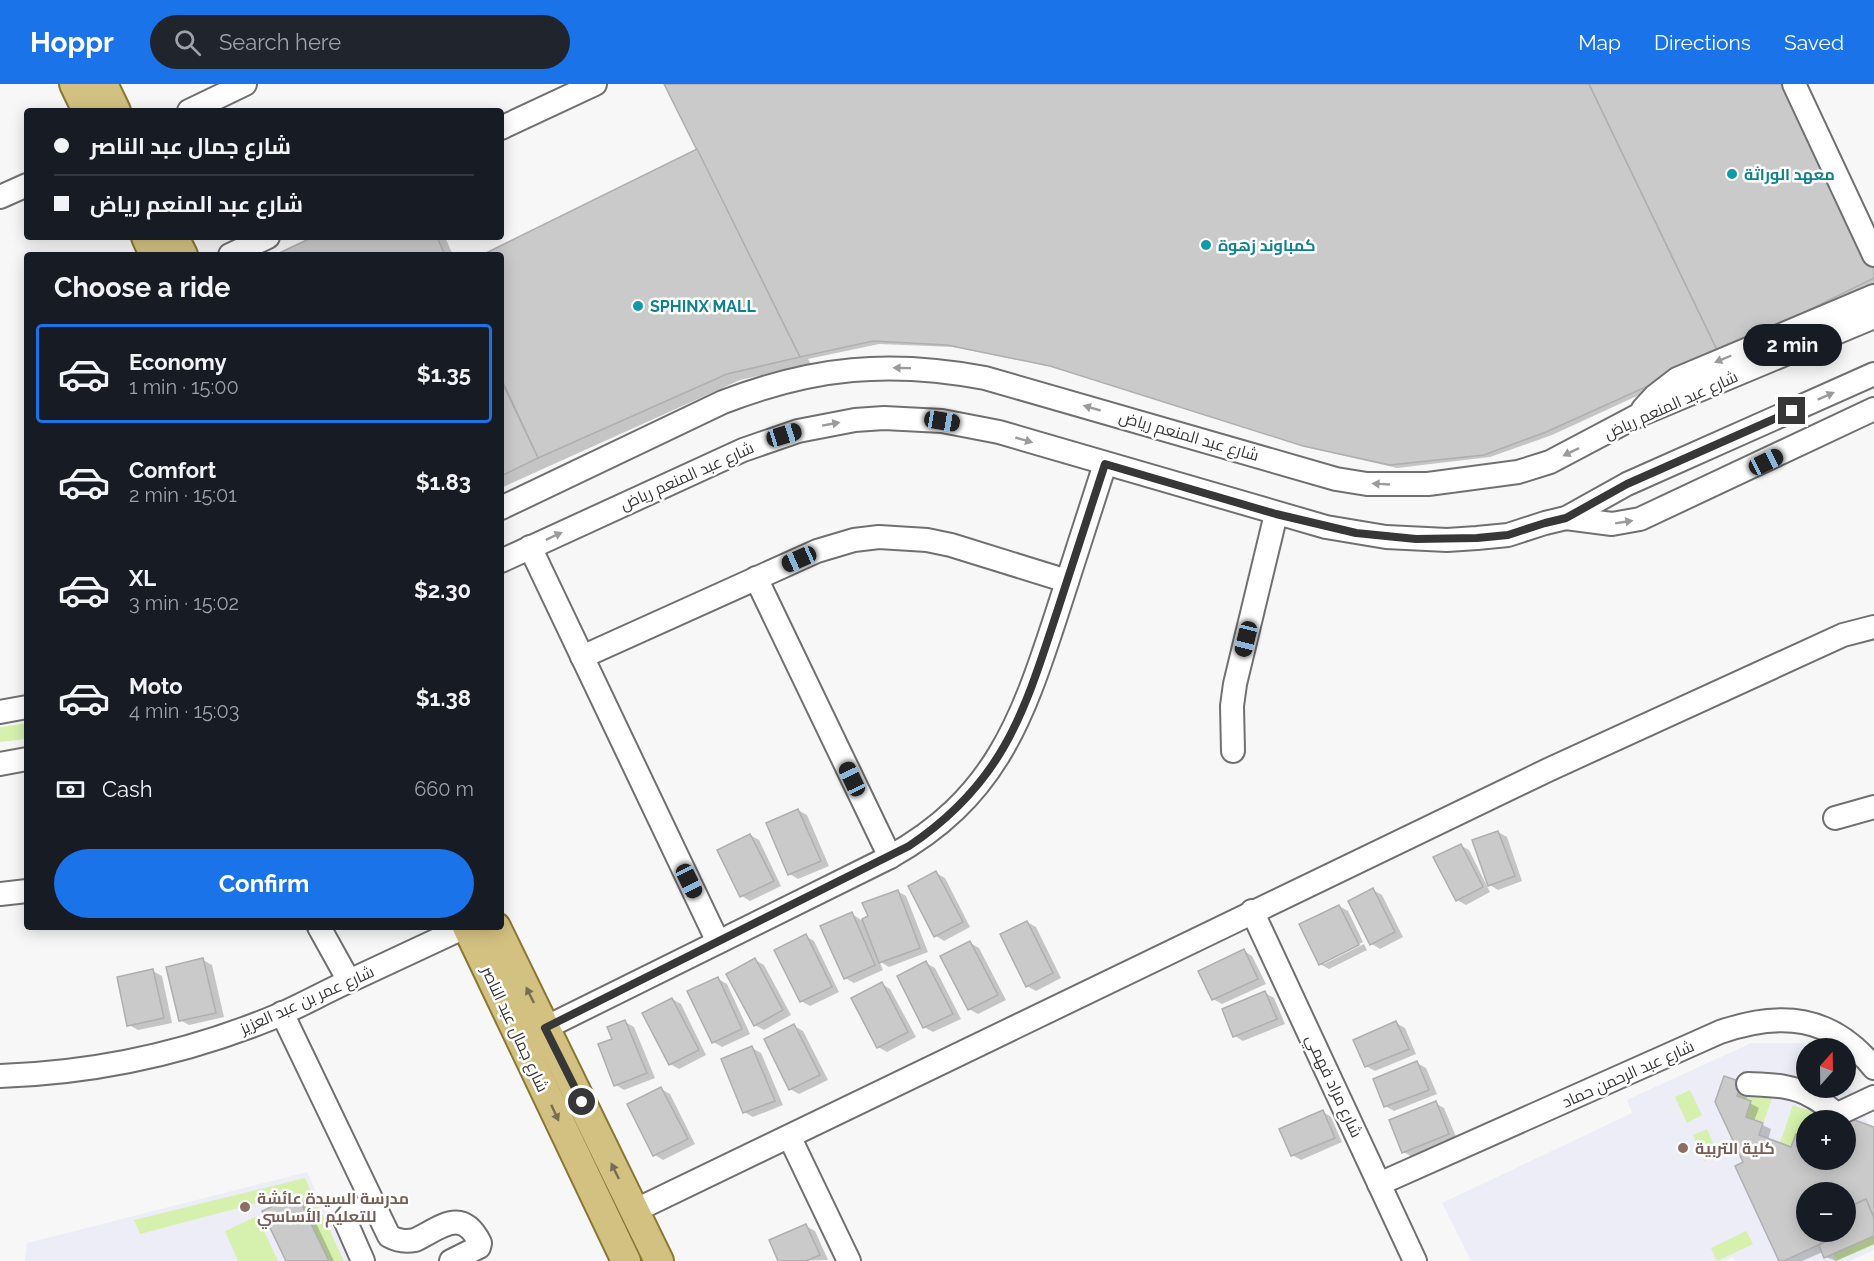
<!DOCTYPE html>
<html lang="en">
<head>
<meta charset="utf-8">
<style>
	body { margin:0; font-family:Raleway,Cairo,sans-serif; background:#20242c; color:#f1f3f6; height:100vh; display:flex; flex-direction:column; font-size:22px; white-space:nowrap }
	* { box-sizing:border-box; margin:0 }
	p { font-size:20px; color:#9ea1a6 }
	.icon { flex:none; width:33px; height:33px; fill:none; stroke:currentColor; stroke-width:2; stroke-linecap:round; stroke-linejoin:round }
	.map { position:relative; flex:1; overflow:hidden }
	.side { position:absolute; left:24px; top:168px; width:480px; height:678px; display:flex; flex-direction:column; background:#171b24; border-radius:6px; box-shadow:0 3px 15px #0003 }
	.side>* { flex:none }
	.top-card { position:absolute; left:24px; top:24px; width:480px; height:132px; border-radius:6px; box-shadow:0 3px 15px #0003; display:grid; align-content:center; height:132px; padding:0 30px; background:#171b24 }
	.needle { width:39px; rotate:20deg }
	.controls { position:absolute; left:1796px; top:954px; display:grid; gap:12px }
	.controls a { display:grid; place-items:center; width:60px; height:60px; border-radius:50%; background:#171b24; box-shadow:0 3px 15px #0003; font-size:30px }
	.end { position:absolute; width:27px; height:27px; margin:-14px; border:8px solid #373737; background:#fff; box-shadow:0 0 0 3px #fff }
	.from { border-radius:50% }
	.bubble { position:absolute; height:42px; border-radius:21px; background:#171b24; box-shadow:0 3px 15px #0003; font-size:20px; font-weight:700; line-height:42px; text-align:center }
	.car { position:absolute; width:18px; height:36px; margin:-18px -9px; border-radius:8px; box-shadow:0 0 4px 2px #0007; background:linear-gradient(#222 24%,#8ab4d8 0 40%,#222 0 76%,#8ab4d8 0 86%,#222 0) }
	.top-card b { display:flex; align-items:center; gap:21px; height:57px; font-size:22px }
	.top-card b+b { border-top:2px solid #363941 }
	.top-card i { width:15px; height:15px; background:#f1f3f6 }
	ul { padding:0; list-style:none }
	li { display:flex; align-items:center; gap:18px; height:99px; margin:0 12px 9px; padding:0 18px; border:3px solid transparent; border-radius:6px }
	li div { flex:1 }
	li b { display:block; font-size:22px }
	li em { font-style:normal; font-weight:700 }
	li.current { border-color:#1a73e8 }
	li>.icon { width:54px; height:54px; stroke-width:1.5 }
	h2 { padding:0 30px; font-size:27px; line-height:72px }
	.pay { display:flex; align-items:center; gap:15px; height:66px; padding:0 30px; font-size:22px }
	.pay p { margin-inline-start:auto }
	.action { display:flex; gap:12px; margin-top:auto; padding:12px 30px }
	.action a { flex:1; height:69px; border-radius:36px; background:#1a73e8; color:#fff; font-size:24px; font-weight:700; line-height:69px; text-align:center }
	header { display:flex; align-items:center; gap:36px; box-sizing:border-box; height:84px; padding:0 30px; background:#1a73e8; color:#fff }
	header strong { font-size:28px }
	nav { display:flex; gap:33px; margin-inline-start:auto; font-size:21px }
	.search { width:420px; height:54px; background:#20242c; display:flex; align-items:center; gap:15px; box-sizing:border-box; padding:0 21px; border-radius:33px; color:#9ea1a6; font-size:22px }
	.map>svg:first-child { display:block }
	.built { fill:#ecedf6; fill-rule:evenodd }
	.green { fill:#d6f1ad }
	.shadow { fill:#0003; fill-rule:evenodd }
	.building { fill:#cacacb; stroke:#afafb0; stroke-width:1.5 }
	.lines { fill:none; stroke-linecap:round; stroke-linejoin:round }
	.minor-casing { stroke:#707072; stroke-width:26 }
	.major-casing { stroke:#8a7630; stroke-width:32 }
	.minor { stroke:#fff; stroke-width:22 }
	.major { stroke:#d3c181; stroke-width:28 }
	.oneway { fill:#9b9b9b }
	.oneway2 { fill:#756e55 }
	.route { stroke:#373737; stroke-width:8 }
	.culture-dot { fill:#0f9aa8; stroke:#fff; stroke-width:2 }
	.education-dot { fill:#8d6e63; stroke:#fff; stroke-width:2 }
	.labels { text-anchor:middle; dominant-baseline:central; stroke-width:5; stroke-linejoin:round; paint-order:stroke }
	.culture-label { font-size:16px; font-weight:bold; fill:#0d838f; stroke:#fff; text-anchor:start }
	.street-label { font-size:16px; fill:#373737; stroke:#fff }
	.education-label { font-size:16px; font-weight:bold; fill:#785e54; stroke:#fff; text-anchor:start }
</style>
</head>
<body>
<header>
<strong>Hoppr</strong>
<div class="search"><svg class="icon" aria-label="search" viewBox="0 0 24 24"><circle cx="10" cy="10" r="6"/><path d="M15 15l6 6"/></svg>Search here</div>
<nav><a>Map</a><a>Directions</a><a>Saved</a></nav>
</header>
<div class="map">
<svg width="1874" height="1177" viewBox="0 0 1874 1177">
	<rect width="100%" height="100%" fill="#f7f7f8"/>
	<!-- built -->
	<g class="built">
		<path d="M1751,959H1801L1807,964L1806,1004H1845V1000L1854,1009L1874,1052V1166L1850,1177H1735L1733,1173L1725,1177H1471L1442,1119L1632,1029L1627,1016ZM1806,1036H1845V1076H1806ZM1806,1108H1845V1148H1806Z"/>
		<path d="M307,1088L349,1177H25L27,1159Z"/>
	</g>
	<!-- green -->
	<g class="green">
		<path d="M27,639V655L0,658V643Z"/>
		<path d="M1740,1004L1772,1015L1763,1039L1746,1033L1751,1017L1737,1012Z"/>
		<path d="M1690,1006L1702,1031L1687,1039L1675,1013Z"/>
		<path d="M1793,1021L1835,1036H1806V1053L1796,1050L1791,1063L1780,1059Z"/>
		<path d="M1707,1045L1718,1071L1704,1077L1693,1051Z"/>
		<path d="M305,1094L344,1177H329L295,1109L140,1150L134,1136Z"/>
		<path d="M257,1132L278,1177H238L225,1147Z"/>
		<path d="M1746,1147L1753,1160L1717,1177L1711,1164Z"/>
		<path d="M1874,1152V1161L1836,1177L1833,1170Z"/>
	</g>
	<!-- shadow -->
	<g class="shadow">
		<path d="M666,0L1874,169V203L1552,351L1490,373L1397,384L1310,364L1057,284L953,263L879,260L808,275L811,280L740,296L501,404V171H486L699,66Z"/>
		<path d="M316,153H445L453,171H278Z"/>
		<path d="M798,726L807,731L829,782L798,795L790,790Z"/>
		<path d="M1498,748L1507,753L1522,797L1498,806L1490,801Z"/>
		<path d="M750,751L759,756L781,802L750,817L742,812L719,767Z"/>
		<path d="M1460,761L1469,766L1490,808L1466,821L1457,816Z"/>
		<path d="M936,789L945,794L970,843L944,857L936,852Z"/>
		<path d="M1373,806L1382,811L1403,853L1380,865L1372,860Z"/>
		<path d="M897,807L906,812L928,868L889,883L879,877L883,886L854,899L845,894L852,830L861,836L869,833Z"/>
		<path d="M1339,822L1348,827L1363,858L1324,877V880L1364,860L1367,866L1329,885L1320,880Z"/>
		<path d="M1027,838L1036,843L1061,894L1036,907L1027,902Z"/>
		<path d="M805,852L814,857L839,908L810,922L801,917Z"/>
		<path d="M970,859L979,864L1006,916L978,930L969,925Z"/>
		<path d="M1244,867L1252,872L1266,900L1222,920L1213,915Z"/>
		<path d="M203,876L212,881L224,933L189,941L180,936Z"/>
		<path d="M755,876L764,881L791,931L764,946L755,941Z"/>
		<path d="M926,879L935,884L961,935L933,948L924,943Z"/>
		<path d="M153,887L162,892L172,939L138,946L129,941Z"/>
		<path d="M718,895L727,900L750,950L722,963L713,958Z"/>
		<path d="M882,900L890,905L916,953L887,968L878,963Z"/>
		<path d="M1265,909L1274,914L1285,940L1243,957L1235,952Z"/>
		<path d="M672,915L681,920L706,971L679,985L670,980Z"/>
		<path d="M625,938L634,943L655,994L624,1006L616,1001L614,956Z"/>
		<path d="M1396,939L1405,944L1416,970L1375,987L1366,982Z"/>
		<path d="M794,942L803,947L828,996L799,1010L790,1005Z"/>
		<path d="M752,964L761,969L783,1021L753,1033L744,1028Z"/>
		<path d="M1417,979L1426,984L1437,1010L1394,1027L1385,1022Z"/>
		<path d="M1725,994L1750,1005L1746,1017L1759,1024L1754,1037L1771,1045L1768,1056L1792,1065L1806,1055V1076H1845L1874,1045V1160L1836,1177L1826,1173L1823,1168L1802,1177H1781L1745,1079ZM1806,1108H1845V1148H1806Z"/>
		<path d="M661,1005L670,1010L695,1060L663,1076L655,1071Z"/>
		<path d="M1435,1019L1444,1024L1457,1055L1412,1073L1404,1068Z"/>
		<path d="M1323,1028L1331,1033L1342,1058L1301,1076L1292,1071Z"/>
		<path d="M297,1113L306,1118L334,1177H287Z"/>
		<path d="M806,1142L815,1147L828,1176L780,1177Z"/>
	</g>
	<!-- building -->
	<g class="building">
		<path d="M664,0H1589L1719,270L1546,348L1484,371L1390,381L1303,362L1050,282L947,261L873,257L800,273Z"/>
		<path d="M1589,0H1787L1874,181V194L1719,270Z"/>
		<path d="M697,65L800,273L727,290L538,374L501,294V171H482Z"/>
		<path d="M313,153H437L445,171H275Z"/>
		<path d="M501,296L538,374L501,392Z"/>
		<path d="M798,725L821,777L788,791L766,739Z"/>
		<path d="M1498,747L1515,792L1488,802L1472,756Z"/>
		<path d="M750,750L774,797L740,813L717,766Z"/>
		<path d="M1461,760L1483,803L1456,817L1433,773Z"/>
		<path d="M936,787L963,838L934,853L908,802Z"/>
		<path d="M1373,804L1395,848L1370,861L1348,817Z"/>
		<path d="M898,806L920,864L879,879L862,835L868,832L862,819Z"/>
		<path d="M1339,821L1359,861L1319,881L1299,840Z"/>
		<path d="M852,828L875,881L844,895L820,842Z"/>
		<path d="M1027,837L1053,889L1026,903L1000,850Z"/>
		<path d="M806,850L832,903L800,918L774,866Z"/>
		<path d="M970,857L998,911L968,926L940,872Z"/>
		<path d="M1244,865L1258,895L1212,916L1198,887Z"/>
		<path d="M203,874L216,929L179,937L166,883Z"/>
		<path d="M755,874L783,926L754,942L726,890Z"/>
		<path d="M926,877L953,930L923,944L897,892Z"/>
		<path d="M153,885L164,934L127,942L117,893Z"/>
		<path d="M718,893L742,945L712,959L687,907Z"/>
		<path d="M882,898L908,948L877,964L851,914Z"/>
		<path d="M1265,907L1277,935L1233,953L1222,925Z"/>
		<path d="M672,914L699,966L669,981L642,929Z"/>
		<path d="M625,936L647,989L614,1002L598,960L612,955L607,943Z"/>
		<path d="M1396,937L1409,965L1365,983L1353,956Z"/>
		<path d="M794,940L820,991L789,1006L764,955Z"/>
		<path d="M752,962L775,1017L743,1029L721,975Z"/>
		<path d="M1417,977L1429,1006L1384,1023L1373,995Z"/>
		<path d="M1724,992L1742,998L1737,1012L1751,1017L1746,1033L1763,1039L1759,1051L1791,1063L1796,1050L1806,1053V1076H1845V1036L1838,1030L1874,1043V1134L1866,1115L1845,1125V1108H1806V1148H1825L1829,1156L1784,1177H1779L1735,1082L1743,1078L1715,1018Z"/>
		<path d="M661,1003L688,1055L653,1072L627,1020Z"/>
		<path d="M1436,1017L1449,1050L1402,1069L1389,1036Z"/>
		<path d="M1323,1026L1335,1054L1291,1072L1279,1045Z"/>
		<path d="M297,1111L329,1177H286L262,1127Z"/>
		<path d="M1866,1115L1874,1134V1152L1824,1174L1819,1161L1829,1156L1825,1148H1845V1125Z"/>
		<path d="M806,1140L820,1171L806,1177H778L769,1156Z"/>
	</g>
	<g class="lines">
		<defs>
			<g id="minor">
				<path d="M1794,0L1874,171"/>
				<path d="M189,27L245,0"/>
				<path d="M501,44L595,0"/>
				<path d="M0,113L27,101"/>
				<path d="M230,171L268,153"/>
				<path d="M1643,325L1655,312L1677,295L1874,212"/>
				<path d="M501,424L723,318C814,283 889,276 985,294L1336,395L1367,400H1428L1518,388L1550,378L1637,332L1874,233"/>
				<path d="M1566,434L1612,440L1640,435L1874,325"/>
				<path d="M530,463L718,858"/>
				<path d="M501,477L743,366L798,347L855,336L884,334L942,337L999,348L1326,443L1386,453L1447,456L1477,454L1508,451L1545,439L1566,434L1627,400L1874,290"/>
				<path d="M756,494L890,773"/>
				<path d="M582,573L817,467L854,456L879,453L927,456L951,461L1067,497"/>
				<path d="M0,628L27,623"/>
				<path d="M1233,667L1232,622L1235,600L1276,430"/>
				<path d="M0,680L27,675"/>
				<path d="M1835,734L1874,723"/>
				<path d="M0,810L27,807"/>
				<path d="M1252,827L1415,1177"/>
				<path d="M319,843L349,897"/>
				<path d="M282,929L389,1152C398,1157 405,1158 415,1156C442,1143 462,1123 480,1159L479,1163L451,1177"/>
				<path d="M545,944L890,773C994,715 1021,639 1056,532C1072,481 1089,431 1105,380"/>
				<path d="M0,992C91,989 182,970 267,936C293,926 319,911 345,899C385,880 425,862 465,843"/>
				<path d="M1748,1000C1771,1001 1793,1001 1813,1013C1821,1017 1828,1024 1836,1029H1840L1874,1013"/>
				<path d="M790,1054L849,1177"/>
				<path d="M1379,1100L1720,948C1781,927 1831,931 1874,984"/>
				<path d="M634,1127L1548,686L1843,551L1874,543"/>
				<path d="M363,1177L345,1136L349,1131L373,1119"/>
			</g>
			<g id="major">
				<path d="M74,0L87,27"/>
				<path d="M103,0L116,27"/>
				<path d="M146,153L154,171"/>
				<path d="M174,153L183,171"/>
				<path d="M467,843L626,1177"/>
				<path d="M496,843L659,1177"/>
			</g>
		</defs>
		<!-- minor casing -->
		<use href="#minor" class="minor-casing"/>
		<!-- major casing -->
		<use href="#major" class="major-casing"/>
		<!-- minor -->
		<use href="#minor" class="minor"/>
		<!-- major -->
		<use href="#major" class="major"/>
	</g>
	<!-- one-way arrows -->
	<defs><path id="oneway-solid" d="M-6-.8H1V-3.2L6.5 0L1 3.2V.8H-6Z" transform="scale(1.5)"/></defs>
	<g class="oneway">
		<use href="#oneway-solid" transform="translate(1723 275) rotate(157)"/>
		<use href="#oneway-solid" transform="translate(902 284) rotate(-179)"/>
		<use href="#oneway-solid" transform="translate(1826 312) rotate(-24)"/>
		<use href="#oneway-solid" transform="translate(1092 324) rotate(-164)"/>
		<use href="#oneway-solid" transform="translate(831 340) rotate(-10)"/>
		<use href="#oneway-solid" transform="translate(1024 356) rotate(16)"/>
		<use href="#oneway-solid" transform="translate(1571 368) rotate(154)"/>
		<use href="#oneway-solid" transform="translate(1381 400) rotate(-177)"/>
		<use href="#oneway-solid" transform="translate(1624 438) rotate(-9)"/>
		<use href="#oneway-solid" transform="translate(554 452) rotate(-25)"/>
	</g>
	<g class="oneway2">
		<use href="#oneway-solid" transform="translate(530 911) rotate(-116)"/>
		<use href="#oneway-solid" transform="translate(555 1029) rotate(65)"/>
		<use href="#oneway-solid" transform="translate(615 1087) rotate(-116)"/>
	</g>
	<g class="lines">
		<!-- route -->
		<path class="route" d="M582,1018L545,944L909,762C1003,699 1024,629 1057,528C1073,479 1089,429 1105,380L1276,430L1356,449L1416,455L1477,454L1508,451L1545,439L1566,434L1627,400L1792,327"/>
	</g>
	<!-- markers -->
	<g class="culture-dot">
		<circle cx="1732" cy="90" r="6"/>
		<circle cx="1206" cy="161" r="6"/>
		<circle cx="638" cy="222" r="6"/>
	</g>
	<g class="education-dot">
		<circle cx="1683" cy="1064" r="6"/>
		<circle cx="245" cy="1123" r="6"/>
	</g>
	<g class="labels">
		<!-- culture labels -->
		<g class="culture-label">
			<text x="1744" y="90">معهد الوراثة</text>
			<text x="1218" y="161">كمباوند زهوة</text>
			<text x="650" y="222">SPHINX MALL</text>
		</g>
		<!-- street labels -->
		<g class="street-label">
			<text transform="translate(1671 321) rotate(-24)">شارع عبد المنعم رياض</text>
			<text transform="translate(1189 352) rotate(16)">شارع عبد المنعم رياض</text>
			<text transform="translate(687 392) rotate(-24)">شارع عبد المنعم رياض</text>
			<text transform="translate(307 916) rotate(-24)">شارع عمر بن عبد العزيز</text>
			<text transform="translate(515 945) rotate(65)">شارع جمال عبد الناصر</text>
			<text transform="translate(1628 990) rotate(-24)">شارع عبد الرحمن حماد</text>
			<text transform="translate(1334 1002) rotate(65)">شارع مراد فهمي</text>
		</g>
		<!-- education labels -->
		<g class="education-label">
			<text x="1695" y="1064">كلية التربية</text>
			<text x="257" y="1114">مدرسة السيدة عائشة<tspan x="257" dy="18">للتعليم الأساسي</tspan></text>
		</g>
	</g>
</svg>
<div class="controls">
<a><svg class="needle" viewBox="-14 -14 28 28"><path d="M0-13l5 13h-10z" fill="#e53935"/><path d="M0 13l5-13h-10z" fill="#9ea1a6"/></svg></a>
<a>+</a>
<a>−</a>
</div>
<i class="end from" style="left:582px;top:1018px"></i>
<i class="end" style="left:1792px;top:327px"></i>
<div class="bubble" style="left:1743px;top:240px;width:99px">2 min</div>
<i class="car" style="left:942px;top:337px;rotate:99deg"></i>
<i class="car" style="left:784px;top:351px;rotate:73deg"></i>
<i class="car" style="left:1766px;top:378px;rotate:64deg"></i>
<i class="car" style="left:799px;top:475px;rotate:246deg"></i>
<i class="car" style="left:1246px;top:555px;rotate:194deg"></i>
<i class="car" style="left:852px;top:695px;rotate:335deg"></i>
<i class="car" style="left:689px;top:797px;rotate:154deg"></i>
<div class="top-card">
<b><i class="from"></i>شارع جمال عبد الناصر</b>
<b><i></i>شارع عبد المنعم رياض</b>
</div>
<section class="side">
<h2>Choose a ride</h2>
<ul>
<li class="current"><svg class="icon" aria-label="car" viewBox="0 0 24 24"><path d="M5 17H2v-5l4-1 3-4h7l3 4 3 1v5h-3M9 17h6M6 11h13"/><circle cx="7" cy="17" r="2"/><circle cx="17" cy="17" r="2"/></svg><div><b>Economy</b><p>1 min · 15:00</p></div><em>$1.35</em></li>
<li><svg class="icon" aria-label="car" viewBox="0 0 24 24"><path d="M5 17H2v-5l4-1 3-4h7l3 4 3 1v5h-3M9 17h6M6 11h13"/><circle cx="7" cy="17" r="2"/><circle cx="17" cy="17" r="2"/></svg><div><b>Comfort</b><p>2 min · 15:01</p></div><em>$1.83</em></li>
<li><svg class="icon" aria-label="car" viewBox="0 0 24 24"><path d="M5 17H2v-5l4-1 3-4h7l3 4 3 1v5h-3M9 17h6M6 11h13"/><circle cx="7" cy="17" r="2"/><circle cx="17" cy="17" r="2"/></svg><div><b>XL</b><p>3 min · 15:02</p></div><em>$2.30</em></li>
<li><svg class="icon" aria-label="car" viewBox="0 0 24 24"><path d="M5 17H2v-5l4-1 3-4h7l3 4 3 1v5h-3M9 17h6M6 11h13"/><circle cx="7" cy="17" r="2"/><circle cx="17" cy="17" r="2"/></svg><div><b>Moto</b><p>4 min · 15:03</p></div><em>$1.38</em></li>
</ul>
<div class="pay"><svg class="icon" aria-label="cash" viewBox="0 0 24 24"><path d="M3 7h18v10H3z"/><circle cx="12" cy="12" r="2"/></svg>Cash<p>660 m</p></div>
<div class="action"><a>Confirm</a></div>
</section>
</div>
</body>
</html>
